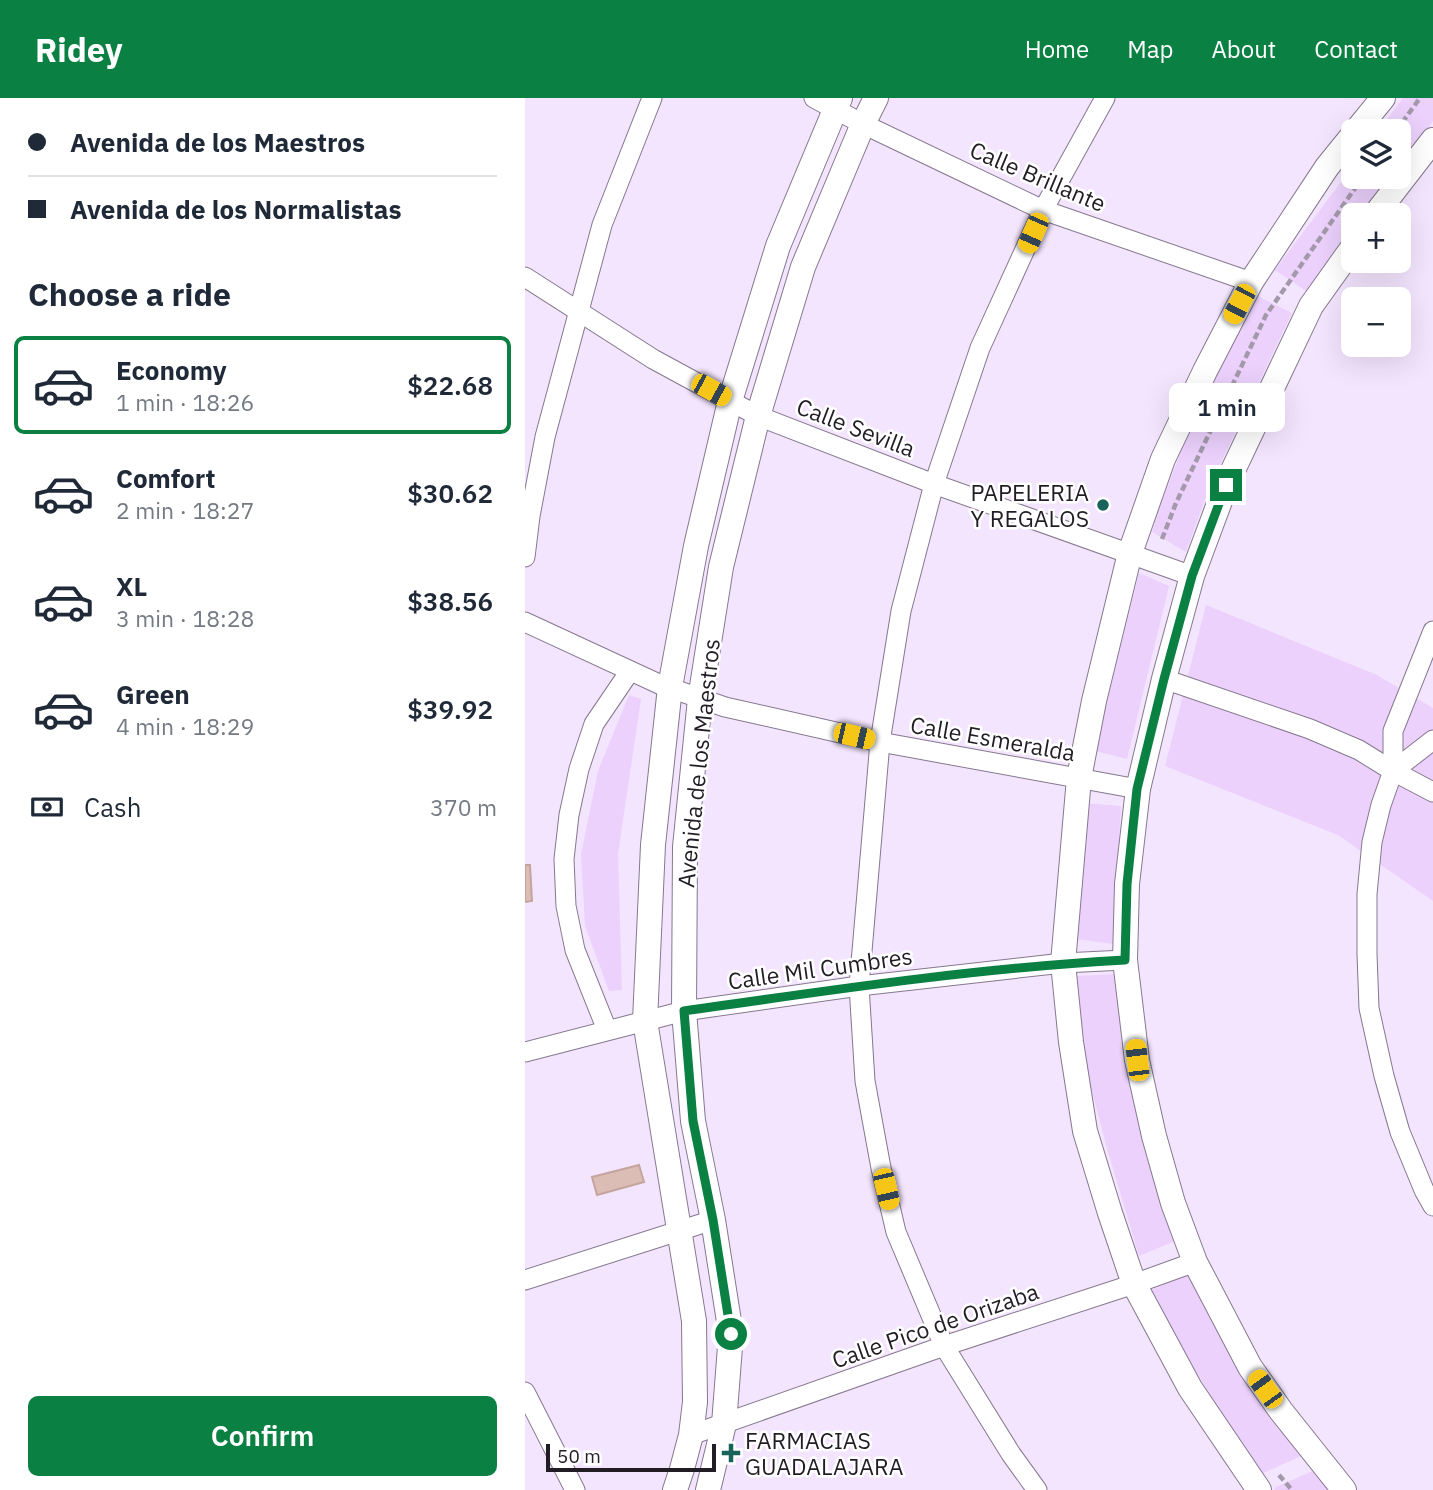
<!DOCTYPE html>
<html lang="en">
<head>
<meta charset="utf-8">
<style>
	body { margin:0; font-family:"IBM Plex Sans",sans-serif; background:#f6f6f7; color:#1f2937; height:100vh; display:flex; flex-direction:column; font-size:26px; white-space:nowrap }
	* { box-sizing:border-box; margin:0 }
	p { font-size:23px; color:#747a83 }
	.icon { flex:none; width:38px; height:38px; fill:none; stroke:currentColor; stroke-width:2; stroke-linecap:round; stroke-linejoin:round }
	.map { position:relative; flex:1; overflow:hidden }
	.sheet { display:flex; flex-direction:column; background:#fff; width:525px }
	.sheet>* { flex:none }
	.hud { display:grid; align-content:center; height:154px; padding:0 28px; background:#fff }
	.tools { position:absolute; left:816px; top:21px; display:grid; gap:14px }
	.tools a { display:grid; place-items:center; width:70px; height:70px; border-radius:10px; background:#fff; box-shadow:0 7px 28px #0002; font-size:35px }
	.scale { position:absolute; left:21px; bottom:18px; width:170px; box-sizing:border-box; padding-left:7px; border:4px solid #221d25; border-top:0; font-size:19px; line-height:24px; white-space:nowrap; color:#221d25; -webkit-text-stroke:5px #fff; paint-order:stroke }
	.end { position:absolute; width:32px; height:32px; margin:-16px; border:9px solid #0b8043; background:#fff; box-shadow:0 0 0 4px #fff }
	.from { border-radius:50% }
	.bubble { position:absolute; height:49px; border-radius:10px; background:#fff; box-shadow:0 7px 28px #0002; font-size:23px; font-weight:600; line-height:49px; text-align:center }
	.car { position:absolute; width:21px; height:42px; margin:-21px -10px; border-radius:9px; box-shadow:0 0 5px 2px #0007; background:linear-gradient(#f5c518 24%,#345 0 40%,#f5c518 0 76%,#345 0 86%,#f5c518 0) }
	.hud b { display:flex; align-items:center; gap:24px; height:66px; font-size:26px }
	.hud b+b { border-top:2px solid #e0e1e3 }
	.hud i { width:18px; height:18px; background:#1f2937 }
	ul { padding:0; list-style:none }
	li { display:flex; align-items:center; gap:21px; height:98px; margin:0 14px 10px; padding:0 14px; border:4px solid transparent; border-radius:10px }
	li div { flex:1 }
	li b { display:block; font-size:26px }
	li em { font-style:normal; font-weight:600 }
	li.current { border-color:#0b8043 }
	li>.icon { width:63px; height:63px; stroke-width:1.5 }
	h2 { padding:0 28px; font-size:32px; line-height:84px }
	.pay { display:flex; align-items:center; gap:18px; height:77px; padding:0 28px; font-size:26px }
	.pay p { margin-inline-start:auto }
	.primary-button { display:flex; gap:14px; margin-top:auto; padding:14px 28px }
	.primary-button a { flex:1; height:80px; border-radius:10px; background:#0b8043; color:#fff; font-size:28px; font-weight:600; line-height:80px; text-align:center }
	header { display:flex; align-items:center; gap:42px; box-sizing:border-box; height:98px; padding:0 35px; background:#0b8043; color:#fff }
	header strong { font-size:33px }
	nav { display:flex; gap:38px; margin-inline-start:auto; font-size:24px }
	main { display:flex; flex:1; min-height:0 }
	.map>svg:first-child { display:block }
	.green { fill:#ebd1fc }
	.building { fill:#dcbdb6; stroke:#c3a59d; stroke-width:2 }
	.lines { fill:none; stroke-linecap:round; stroke-linejoin:round }
	.minor-casing { stroke:#85788e; stroke-width:21 }
	.tertiary-casing { stroke:#85788e; stroke-width:26 }
	.path { stroke:#a499ab; stroke-width:4.5; stroke-dasharray:7 3.5; stroke-linecap:butt }
	.minor { stroke:#fff; stroke-width:19 }
	.tertiary { stroke:#fff; stroke-width:24 }
	.route { stroke:#0b8043; stroke-width:9 }
	.poi-dot { fill:#18635b; stroke:#fff; stroke-width:2.5 }
	.labels { text-anchor:middle; dominant-baseline:central; stroke-width:5; stroke-linejoin:round; paint-order:stroke }
	.street-label { font-size:23px; fill:#221d25; stroke:#fff }
	.poi-label { font-size:23px; fill:#221d25; stroke:#fff; text-anchor:end }
</style>
</head>
<body>
<header>
<strong>Ridey</strong>
<nav><a>Home</a><a>Map</a><a>About</a><a>Contact</a></nav>
</header>
<main>
<section class="sheet">
<div class="hud">
<b><i class="from"></i>Avenida de los Maestros</b>
<b><i></i>Avenida de los Normalistas</b>
</div>
<h2>Choose a ride</h2>
<ul>
<li class="current"><svg class="icon" aria-label="car" viewBox="0 0 24 24"><path d="M5 17H2v-5l4-1 3-4h7l3 4 3 1v5h-3M9 17h6M6 11h13"/><circle cx="7" cy="17" r="2"/><circle cx="17" cy="17" r="2"/></svg><div><b>Economy</b><p>1 min · 18:26</p></div><em>$22.68</em></li>
<li><svg class="icon" aria-label="car" viewBox="0 0 24 24"><path d="M5 17H2v-5l4-1 3-4h7l3 4 3 1v5h-3M9 17h6M6 11h13"/><circle cx="7" cy="17" r="2"/><circle cx="17" cy="17" r="2"/></svg><div><b>Comfort</b><p>2 min · 18:27</p></div><em>$30.62</em></li>
<li><svg class="icon" aria-label="car" viewBox="0 0 24 24"><path d="M5 17H2v-5l4-1 3-4h7l3 4 3 1v5h-3M9 17h6M6 11h13"/><circle cx="7" cy="17" r="2"/><circle cx="17" cy="17" r="2"/></svg><div><b>XL</b><p>3 min · 18:28</p></div><em>$38.56</em></li>
<li><svg class="icon" aria-label="car" viewBox="0 0 24 24"><path d="M5 17H2v-5l4-1 3-4h7l3 4 3 1v5h-3M9 17h6M6 11h13"/><circle cx="7" cy="17" r="2"/><circle cx="17" cy="17" r="2"/></svg><div><b>Green</b><p>4 min · 18:29</p></div><em>$39.92</em></li>
</ul>
<div class="pay"><svg class="icon" aria-label="cash" viewBox="0 0 24 24"><path d="M3 7h18v10H3z"/><circle cx="12" cy="12" r="2"/></svg>Cash<p>370 m</p></div>
<div class="primary-button"><a>Confirm</a></div>
</section>
<div class="map">
<svg width="908" height="1392" viewBox="0 0 908 1392">
	<rect width="100%" height="100%" fill="#f4e5fe"/>
	<!-- green -->
	<g class="green">
		<path d="M878,0H908V23L873,72V33H853Z"/>
		<path d="M828,68V79H868L841,117H828V135L784,195L750,172Z"/>
		<path d="M733,198L767,215L685,388L661,454L627,434L633,413L671,315Z"/>
		<path d="M614,475L644,488L602,661L570,653Z"/>
		<path d="M681,507L852,577L908,610V803L813,737L640,668Z"/>
		<path d="M104,597L116,601L93,756L97,892L84,893L60,828L56,756L73,673Z"/>
		<path d="M559,705L596,708L588,846L551,841Z"/>
		<path d="M593,876L604,982L620,1054L650,1143L614,1158L583,1054L564,982L551,878Z"/>
		<path d="M666,1175L781,1356L734,1377L622,1194Z"/>
		<path d="M792,1371L809,1392H750L749,1390Z"/>
	</g>
	<!-- building -->
	<g class="building">
		<path d="M0,767H5L7,803L0,804Z"/>
		<path d="M114,1067L119,1084L72,1097L67,1079Z"/>
	</g>
	<g class="lines">
		<defs>
			<g id="minor">
				<path d="M289,0L338,26L518,112L726,184"/>
				<path d="M0,179L128,261L233,318L409,386L667,478"/>
				<path d="M0,459L5,418L20,339L77,127L127,0"/>
				<path d="M0,524L134,586L200,609L355,644L613,691"/>
				<path d="M908,533L868,633V673L856,707L847,744L842,796V856L844,910L859,978L875,1034L899,1092L908,1108"/>
				<path d="M639,581L785,631L834,652L868,673L908,694"/>
				<path d="M868,673L908,642"/>
				<path d="M82,932L50,852L41,808L39,761L44,717L54,671L69,626L105,573"/>
				<path d="M0,954L159,913L334,888L538,865L600,862"/>
				<path d="M0,1182L188,1122"/>
				<path d="M0,1294L50,1392"/>
				<path d="M166,1337L419,1248L609,1186L670,1164"/>
				<path d="M512,1392L486,1356L419,1248L371,1134L356,1070L340,983L334,888L355,644L376,513L409,386L455,250L518,112L580,0"/>
			</g>
			<g id="tertiary">
				<path d="M831,33L858,0"/>
				<path d="M850,117L908,42"/>
				<path d="M150,1392L157,1371L166,1337L170,1304L169,1223L120,923L128,747L145,589L171,448L205,303L253,148L315,0"/>
				<path d="M183,1392L199,1326L206,1236L188,1122L168,1023L159,913L160,749L175,601L196,469L233,318L278,169L338,26L351,0"/>
				<path d="M734,1392L665,1290L609,1186L585,1115L560,1033L546,944L538,865L554,680L569,603L605,455L638,361L680,273L726,184L802,69L828,37"/>
				<path d="M819,1392L756,1313L725,1269L670,1164L648,1105L629,1038L612,962L600,862L602,786L613,691L639,581L667,478L701,387L786,208L828,149"/>
			</g>
		</defs>
		<!-- minor casing -->
		<use href="#minor" class="minor-casing"/>
		<!-- tertiary casing -->
		<use href="#tertiary" class="tertiary-casing"/>
		<!-- path -->
		<g class="path">
			<path d="M871,33L895,0"/>
			<path d="M637,441L651,405L741,217L838,79"/>
			<path d="M754,1377L767,1392"/>
		</g>
		<!-- minor -->
		<use href="#minor" class="minor"/>
		<!-- tertiary -->
		<use href="#tertiary" class="tertiary"/>
	</g>
	<g class="lines">
		<!-- route -->
		<path class="route" d="M206,1236L188,1122L168,1023L159,913C306,892 452,870 600,862L602,786L612,691L639,581L667,478L701,387"/>
	</g>
	<!-- markers -->
	<g class="poi-dot">
		<circle cx="578" cy="407" r="7"/>
		<path d="M202.5 1344.5h7v7h7v7h-7v7h-7v-7h-7v-7h7z"/>
	</g>
	<g class="labels">
		<!-- street labels -->
		<g class="street-label">
			<text transform="translate(513 78) rotate(23)">Calle Brillante</text>
			<text transform="translate(331 329) rotate(21)">Calle Sevilla</text>
			<text transform="translate(468 640) rotate(10)">Calle Esmeralda</text>
			<text transform="translate(173 665) rotate(-84)">Avenida de los Maestros</text>
			<text transform="translate(295 870) rotate(-8)">Calle Mil Cumbres</text>
			<text transform="translate(410 1227) rotate(-19)">Calle Pico de Orizaba</text>
		</g>
		<!-- poi labels -->
		<g class="poi-label">
			<text x="564" y="394">PAPELERIA<tspan x="564" dy="26">Y REGALOS</tspan></text>
			<text x="220" y="1342" text-anchor="start">FARMACIAS<tspan x="220" dy="26">GUADALAJARA</tspan></text>
		</g>
	</g>
</svg>
<div class="tools">
<a><svg class="icon" aria-label="layers" viewBox="0 0 24 24"><path d="M12 4l9 5-9 5-9-5zM3 14l9 5 9-5"/></svg></a>
<a>+</a>
<a>−</a>
</div>
<div class="scale">50 m</div>
<i class="end from" style="left:206px;top:1236px"></i>
<i class="end" style="left:701px;top:387px"></i>
<div class="bubble" style="left:644px;top:285px;width:116px">1 min</div>
<i class="car" style="left:508px;top:135px;rotate:204deg"></i>
<i class="car" style="left:714px;top:206px;rotate:208deg"></i>
<i class="car" style="left:186px;top:292px;rotate:119deg"></i>
<i class="car" style="left:329px;top:638px;rotate:103deg"></i>
<i class="car" style="left:612px;top:962px;rotate:353deg"></i>
<i class="car" style="left:361px;top:1091px;rotate:167deg"></i>
<i class="car" style="left:740px;top:1291px;rotate:324deg"></i>
</div>
</main>
</body>
</html>
